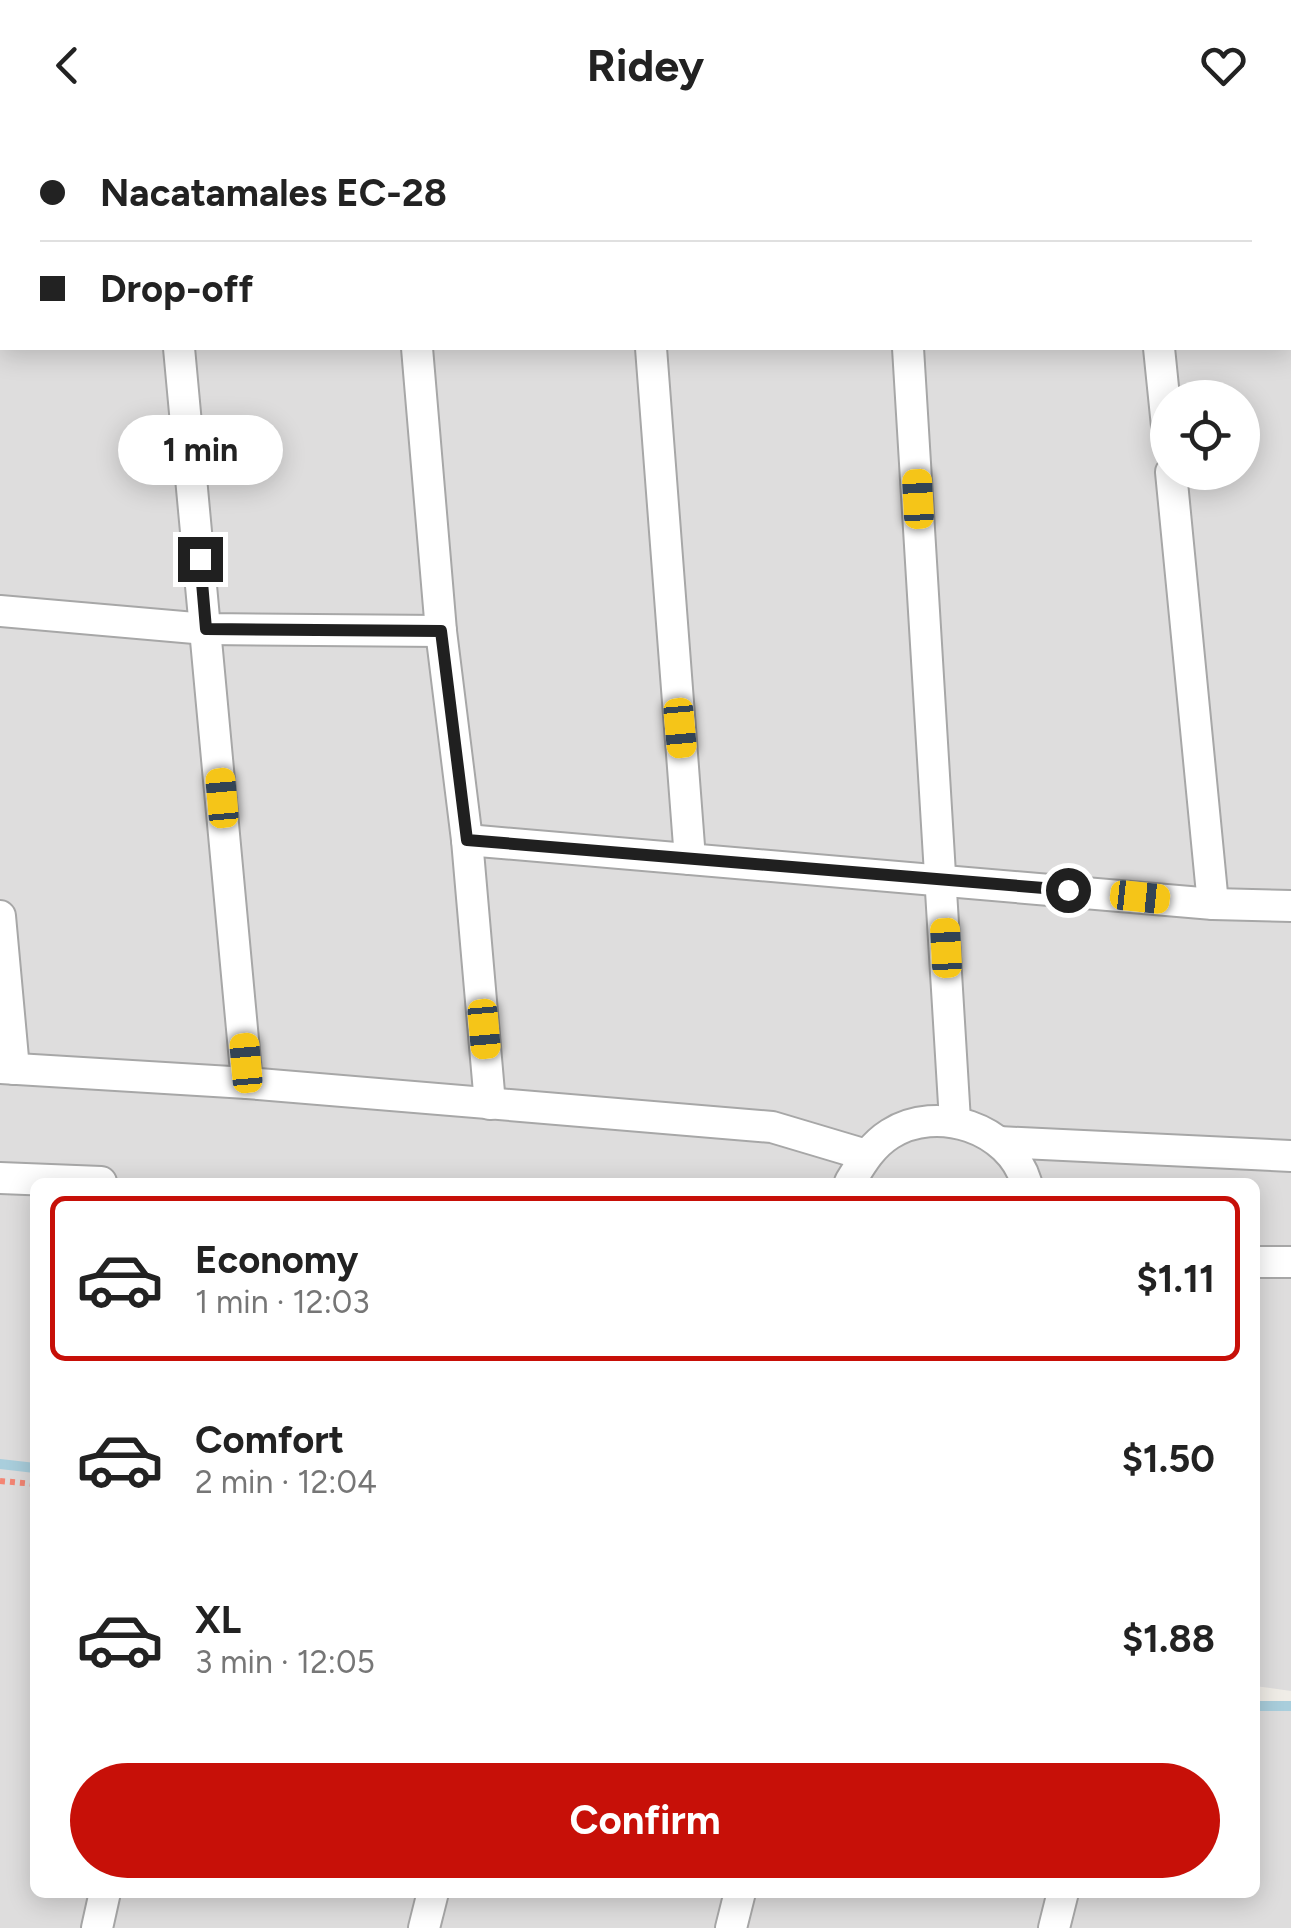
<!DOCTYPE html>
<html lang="en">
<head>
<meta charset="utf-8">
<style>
	body { margin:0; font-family:Figtree,sans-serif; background:#f2f2f2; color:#222; height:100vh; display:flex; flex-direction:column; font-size:38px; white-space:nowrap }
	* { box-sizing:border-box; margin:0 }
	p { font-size:32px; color:#767676 }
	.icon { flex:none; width:55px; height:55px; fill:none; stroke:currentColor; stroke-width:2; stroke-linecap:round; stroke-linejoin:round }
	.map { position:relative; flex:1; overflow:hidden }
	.panel { position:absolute; left:30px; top:1048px; width:1230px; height:720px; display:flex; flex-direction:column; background:#fff; border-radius:15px; box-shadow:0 5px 25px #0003 }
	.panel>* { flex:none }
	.hud { position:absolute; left:0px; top:0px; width:1292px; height:220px; box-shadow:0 5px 25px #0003; display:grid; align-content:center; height:220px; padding:0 40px; background:#fff }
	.controls { position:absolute; left:1150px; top:250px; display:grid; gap:20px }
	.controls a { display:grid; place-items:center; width:110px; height:110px; border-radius:50%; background:#fff; box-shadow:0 5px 25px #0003; font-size:50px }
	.end { position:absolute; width:45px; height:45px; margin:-22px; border:12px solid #202020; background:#fff; box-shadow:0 0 0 5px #fff }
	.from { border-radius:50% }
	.bubble { position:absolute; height:70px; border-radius:35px; background:#fff; box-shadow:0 5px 25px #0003; font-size:32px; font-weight:700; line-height:70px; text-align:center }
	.car { position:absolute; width:30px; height:60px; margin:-30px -15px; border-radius:12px; box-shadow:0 0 8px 2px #0007; background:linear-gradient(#f5c518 24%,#345 0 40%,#f5c518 0 76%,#345 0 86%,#f5c518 0) }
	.hud b { display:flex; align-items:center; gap:35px; height:95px; font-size:38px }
	.hud b+b { border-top:2px solid #e0e0e0 }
	.hud i { width:25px; height:25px; background:#222 }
	ul { padding:18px 0 0; list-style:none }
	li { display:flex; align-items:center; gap:30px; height:165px; margin:0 20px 15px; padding:0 20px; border:5px solid transparent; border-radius:15px }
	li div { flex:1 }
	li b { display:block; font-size:38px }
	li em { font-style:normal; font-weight:700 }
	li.selected { border-color:#c71008 }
	li>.icon { width:90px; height:90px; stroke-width:1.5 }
	.cta { display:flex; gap:20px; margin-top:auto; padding:20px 40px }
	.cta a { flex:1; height:115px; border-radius:60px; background:#c71008; color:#fff; font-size:40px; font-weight:700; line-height:115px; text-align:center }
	header { display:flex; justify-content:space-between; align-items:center; height:130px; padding:0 40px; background:#fff; font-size:45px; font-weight:700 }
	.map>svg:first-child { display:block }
	.residential { fill:#dedddd; fill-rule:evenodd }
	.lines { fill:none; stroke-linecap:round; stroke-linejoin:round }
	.stream { stroke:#a9cedc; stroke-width:10 }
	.minor-casing { stroke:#a7a7a7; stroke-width:34 }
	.path { stroke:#f48573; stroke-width:6; stroke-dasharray:5 5; stroke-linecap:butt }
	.minor { stroke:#fff; stroke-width:30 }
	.route { stroke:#202020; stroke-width:12 }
</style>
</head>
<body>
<header><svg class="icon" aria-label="back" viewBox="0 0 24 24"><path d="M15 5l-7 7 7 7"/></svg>Ridey<svg class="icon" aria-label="heart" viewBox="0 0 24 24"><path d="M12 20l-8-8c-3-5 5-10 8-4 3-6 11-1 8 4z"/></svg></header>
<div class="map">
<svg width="1291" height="1798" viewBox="0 0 1291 1798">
	<rect width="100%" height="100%" fill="#f0ede7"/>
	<!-- residential -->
	<path class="residential" d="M0,0H1291V1561L1255,1556V1052H35V1762H1255V1575L1291,1576V1798H0ZM2,2H1290V218H2ZM1168,268H1242V342H1168Z"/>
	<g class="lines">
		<!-- stream -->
		<g class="stream">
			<path d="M0,1334L35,1338"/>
			<path d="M1255,1576H1291"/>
		</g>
		<defs>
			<g id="minor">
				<path d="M167,0V2"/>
				<path d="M399,0V2"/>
				<path d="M509,0L545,2"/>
				<path d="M634,0V2"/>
				<path d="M895,0V2"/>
				<path d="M1142,0V2"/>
				<path d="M1290,46H1291"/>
				<path d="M179,218L247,953"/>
				<path d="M417,218L441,501L467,710L490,974"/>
				<path d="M651,218L690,729"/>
				<path d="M908,218L955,991"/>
				<path d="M1159,218L1168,306"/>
				<path d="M1171,342L1213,774"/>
				<path d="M0,481L206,499L441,501"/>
				<path d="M467,710L1213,774L1291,776"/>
				<path d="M0,786L14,939"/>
				<path d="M0,938L247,953L772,997L866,1025"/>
				<path d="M999,1012L1291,1026"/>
				<path d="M0,1048L101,1052"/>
				<path d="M850,1052C861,1034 871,1016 890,1004C937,974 1010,998 1026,1052"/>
				<path d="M1255,1132H1291"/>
				<path d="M97,1798L105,1762"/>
				<path d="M424,1798L433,1762"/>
				<path d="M731,1798L740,1762"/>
				<path d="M1054,1798L1063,1762"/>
			</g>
		</defs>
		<!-- minor casing -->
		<use href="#minor" class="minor-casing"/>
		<!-- path -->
		<g class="path">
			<path d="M944,0L987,2"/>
			<path d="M0,1351L35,1354"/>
		</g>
		<!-- minor -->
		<use href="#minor" class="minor"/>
	</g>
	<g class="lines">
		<!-- route -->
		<path class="route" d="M200,429L206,499L441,501L467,710L1068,760"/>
	</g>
</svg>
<div class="controls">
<a><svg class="icon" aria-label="locate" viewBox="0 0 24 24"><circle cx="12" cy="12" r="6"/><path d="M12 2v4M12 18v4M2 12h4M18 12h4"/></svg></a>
</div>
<i class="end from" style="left:1068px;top:760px"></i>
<i class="end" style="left:200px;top:429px"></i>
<div class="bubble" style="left:118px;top:285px;width:165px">1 min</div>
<i class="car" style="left:918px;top:369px;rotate:357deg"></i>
<i class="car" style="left:680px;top:598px;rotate:175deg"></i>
<i class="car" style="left:222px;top:668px;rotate:355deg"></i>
<i class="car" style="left:1140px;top:767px;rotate:96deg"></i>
<i class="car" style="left:946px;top:818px;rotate:357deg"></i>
<i class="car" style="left:484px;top:899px;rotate:175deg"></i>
<i class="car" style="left:246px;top:933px;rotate:355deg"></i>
<div class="hud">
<b><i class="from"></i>Nacatamales EC-28</b>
<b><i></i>Drop-off</b>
</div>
<section class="panel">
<ul>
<li class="selected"><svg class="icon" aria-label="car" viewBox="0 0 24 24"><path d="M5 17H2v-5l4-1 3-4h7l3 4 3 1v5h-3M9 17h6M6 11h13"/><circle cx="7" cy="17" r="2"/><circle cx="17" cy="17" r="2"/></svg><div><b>Economy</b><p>1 min · 12:03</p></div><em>$1.11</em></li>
<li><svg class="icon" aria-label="car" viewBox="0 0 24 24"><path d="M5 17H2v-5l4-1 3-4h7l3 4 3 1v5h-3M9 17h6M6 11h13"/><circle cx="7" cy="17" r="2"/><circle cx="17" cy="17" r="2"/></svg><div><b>Comfort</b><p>2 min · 12:04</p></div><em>$1.50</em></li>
<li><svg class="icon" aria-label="car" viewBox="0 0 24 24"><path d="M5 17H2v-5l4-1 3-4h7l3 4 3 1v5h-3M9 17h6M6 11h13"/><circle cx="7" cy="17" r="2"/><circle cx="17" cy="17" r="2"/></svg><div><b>XL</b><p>3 min · 12:05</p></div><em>$1.88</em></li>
</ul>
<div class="cta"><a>Confirm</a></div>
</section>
</div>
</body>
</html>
